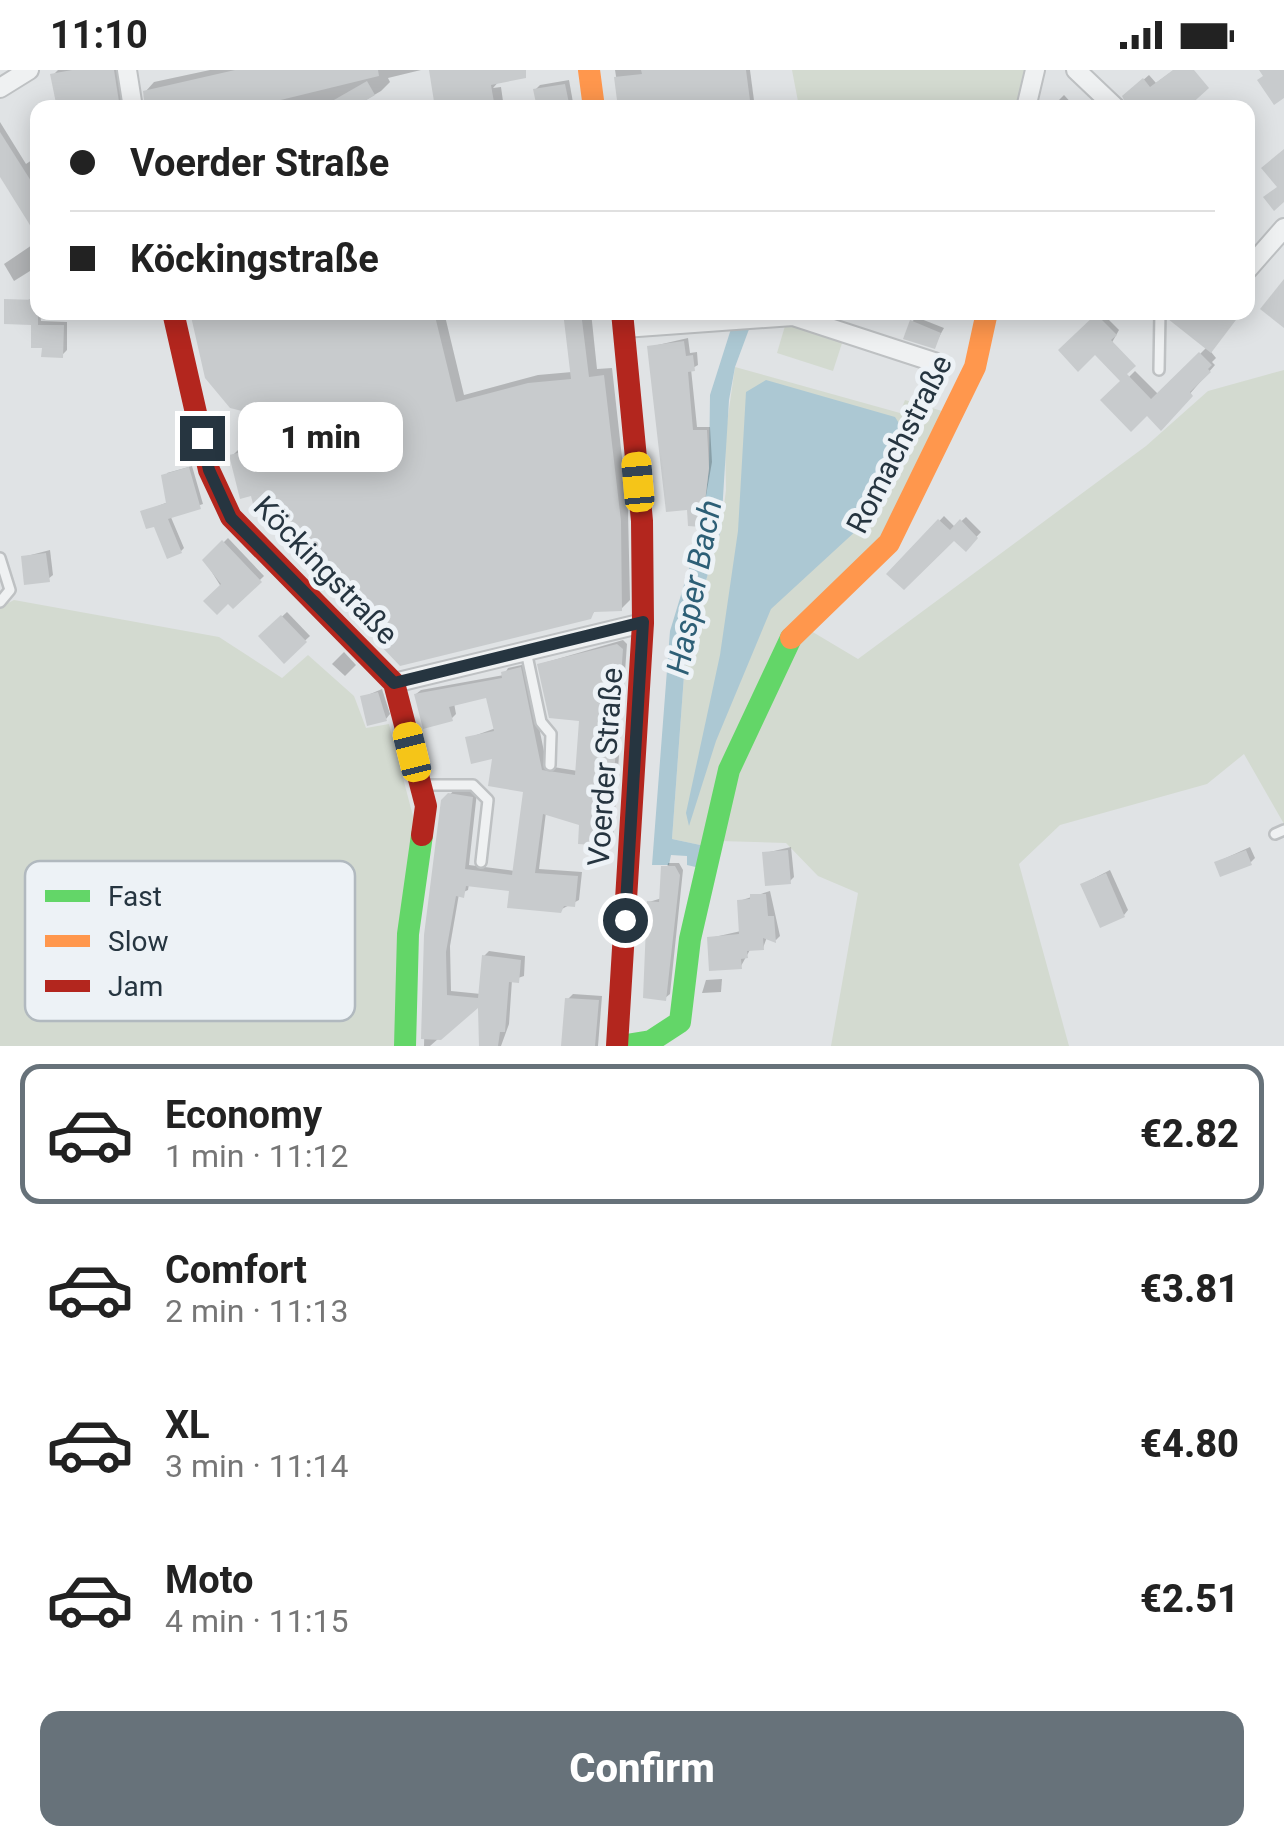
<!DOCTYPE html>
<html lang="en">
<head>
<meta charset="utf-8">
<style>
	body { margin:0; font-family:Roboto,sans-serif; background:#f6f6f6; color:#222; height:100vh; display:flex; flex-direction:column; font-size:38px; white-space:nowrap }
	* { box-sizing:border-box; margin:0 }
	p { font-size:32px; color:#767676 }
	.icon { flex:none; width:55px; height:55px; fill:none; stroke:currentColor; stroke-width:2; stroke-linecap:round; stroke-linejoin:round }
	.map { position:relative; height:976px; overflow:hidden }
	.side { display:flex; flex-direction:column; background:#fff; flex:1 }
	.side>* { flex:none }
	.top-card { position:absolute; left:30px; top:30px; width:1225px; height:220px; border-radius:20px; box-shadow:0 5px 25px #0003; display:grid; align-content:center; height:220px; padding:0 40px; background:#fff }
	.end { position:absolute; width:45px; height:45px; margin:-22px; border:12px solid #263540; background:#fff; box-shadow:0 0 0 5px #fff }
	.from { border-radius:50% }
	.bubble { position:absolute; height:70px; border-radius:20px; background:#fff; box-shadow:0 5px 25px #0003; font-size:32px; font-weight:800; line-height:70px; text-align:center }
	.car { position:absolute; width:30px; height:60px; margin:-30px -15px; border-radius:12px; box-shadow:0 0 8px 2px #0007; background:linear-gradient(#f5c518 24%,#345 0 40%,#f5c518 0 76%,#345 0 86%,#f5c518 0) }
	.top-card b { display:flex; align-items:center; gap:35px; height:95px; font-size:38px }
	.top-card b+b { border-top:2px solid #e0e0e0 }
	.top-card i { width:25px; height:25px; background:#222 }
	ul { padding:18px 0 0; list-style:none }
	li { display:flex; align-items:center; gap:30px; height:140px; margin:0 20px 15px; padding:0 20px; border:5px solid transparent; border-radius:20px }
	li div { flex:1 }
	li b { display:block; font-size:38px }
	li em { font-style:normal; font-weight:800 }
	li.current { border-color:#67727a }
	li>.icon { width:90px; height:90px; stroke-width:1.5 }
	.primary-button { display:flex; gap:20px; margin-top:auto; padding:20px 40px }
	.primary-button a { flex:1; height:115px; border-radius:20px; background:#67727a; color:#fff; font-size:40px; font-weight:800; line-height:115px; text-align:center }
	.status { display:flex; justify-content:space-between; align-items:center; height:70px; padding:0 50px; background:#fff; direction:ltr }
	.status svg { height:28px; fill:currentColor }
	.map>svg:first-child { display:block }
	.green { fill:#d3dad0 }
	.water { fill:#acc8d3 }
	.shadow { fill:#0003 }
	.building { fill:#c8cbcd }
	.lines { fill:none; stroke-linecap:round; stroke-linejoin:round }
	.lane-casing { stroke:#bec1c3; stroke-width:14 }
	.street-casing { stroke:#bec1c3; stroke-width:22 }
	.lane { stroke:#eff1f2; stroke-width:9 }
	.street { stroke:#eff1f2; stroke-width:18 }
	.fast { stroke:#63d668; stroke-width:22 }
	.slow { stroke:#ff974d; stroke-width:22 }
	.jam { stroke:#b3261e; stroke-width:22 }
	.route { stroke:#263540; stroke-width:12 }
	.labels { text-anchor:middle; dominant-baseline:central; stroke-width:10; stroke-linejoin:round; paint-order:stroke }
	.street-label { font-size:30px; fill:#263540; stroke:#edf2f6 }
	.water-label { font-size:32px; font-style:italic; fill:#2d5f76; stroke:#edf2f6 }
	.key { fill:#edf2f6; stroke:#b1b9bf; stroke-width:2.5 }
	.key-label { font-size:28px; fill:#263540 }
</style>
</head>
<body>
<div class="status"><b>11:10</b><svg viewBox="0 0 49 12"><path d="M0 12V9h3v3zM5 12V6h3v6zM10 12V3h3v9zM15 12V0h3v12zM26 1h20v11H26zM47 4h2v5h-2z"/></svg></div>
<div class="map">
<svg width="1284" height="976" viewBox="0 0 1284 976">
	<rect width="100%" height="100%" fill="#e0e3e5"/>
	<!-- green -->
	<g class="green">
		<path d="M792,0H1026L1019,38L799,37Z"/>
		<path d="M787,249L844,267L833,301L777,283Z"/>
		<path d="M735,297L900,343L905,330L942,341L887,467L793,559L705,776L672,769L686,578L721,460L726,420L725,367Z"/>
		<path d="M1284,300V754L1244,684L1207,714L1060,755L1019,794L1069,976H831L858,823L818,806L786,773L719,771L750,658L806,558L858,589L1146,376L1208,321Z"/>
		<path d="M14,530L219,567L282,608L308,585L354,626L366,658L389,654L415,754L394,976H0V537Z"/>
	</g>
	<!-- water -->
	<g class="water">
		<path d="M736,243H755L735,297L729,330L721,460L686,578L672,769L705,776L700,798L687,795V786L671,785L669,795H652L670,561L702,456L709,398L710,325Z"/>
		<path d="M766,310L895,347L906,364L889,421L858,459L771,539L716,671L689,756L686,743L720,585L738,461L746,322Z"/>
	</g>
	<!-- shadow -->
	<g class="shadow">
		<path d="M58,0H120L128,38H85L53,5Z"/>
		<path d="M210,0H421L388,8L390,12L381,21L352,38H149L146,21L154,12Z"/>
		<path d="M431,0H509L493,18L501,17L504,38H438Z"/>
		<path d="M615,0H750L755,38H621Z"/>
		<path d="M1174,0H1191L1201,23L1125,26L1149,5L1156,13Z"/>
		<path d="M569,10L574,38H540L536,19L540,15Z"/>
		<path d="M1064,25L1076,38H1051Z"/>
		<path d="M0,52L26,94L32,90L38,99V163L0,103Z"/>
		<path d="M38,171V196L14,211L4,194Z"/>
		<path d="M38,227L41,251L67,252V280L62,285L45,276L34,252L11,235Z"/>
		<path d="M195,242H444L464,325L538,305L572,302L566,246L549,248L548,242H591L597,299L612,298L628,441L630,530L621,539H597L589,547L274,439L232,386L241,377L339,353L304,335L262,344L232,336Z"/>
		<path d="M1101,242L1119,260L1105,285L1061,280Z"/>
		<path d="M916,247L944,258L934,276L912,252Z"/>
		<path d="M688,268L690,283L697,282L698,295L691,299L697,357H710L712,392L701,454L649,277Z"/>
		<path d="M1207,277L1216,288L1212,292L1215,295L1161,357L1147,343L1105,331L1135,301L1159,325Z"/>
		<path d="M192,396L203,434L170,445L184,478L181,481L143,442L168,432L167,403Z"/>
		<path d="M944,446L955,457L966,447L981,462L966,478L954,468L890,504Z"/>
		<path d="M228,468L264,506L233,536L205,491Z"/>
		<path d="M50,480L53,505L48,509L23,487Z"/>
		<path d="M287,542L310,566L284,590L261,566Z"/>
		<path d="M623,570L627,574L613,769L608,774L582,753L546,742L539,799L582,802L579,830L560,840L512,819L469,814L468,820L459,824L450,876L451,921L481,924L484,886L489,881L525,886L524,906L512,910L509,954L501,976H481L480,932L430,976H424L427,866L444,731L455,719L477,722L469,795L515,801L525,720L495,686L468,668L496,658L488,625L454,633L456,644L451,649L416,624L421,620L504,605L508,598L526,594L547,696L578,701L581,648L540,594Z"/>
		<path d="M344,582L356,595L345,606L332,594Z"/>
		<path d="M382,619L390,644L386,649L363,627Z"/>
		<path d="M791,777L794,807L790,811L765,783Z"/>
		<path d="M1250,777L1255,788L1250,793L1217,792Z"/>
		<path d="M668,793H679L683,800L670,924L665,928L649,832L662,828Z"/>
		<path d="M1110,800L1128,840L1124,845L1083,814Z"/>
		<path d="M770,821L780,866L776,870L767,867L763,878H751L741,896L710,868L741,861L739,831Z"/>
		<path d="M722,909L721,922L702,923L706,910Z"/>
		<path d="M573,924L602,926L598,976H564L568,929Z"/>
	</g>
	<!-- building -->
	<g class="building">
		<path d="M72,0H114L120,38H57L50,4Z"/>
		<path d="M235,0H378L379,6L248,38H145L143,21Z"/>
		<path d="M429,0H526V8L491,15L495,38H435Z"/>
		<path d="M641,0H746L751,38H618L614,7L642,4Z"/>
		<path d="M1173,0H1194L1209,18L1187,38H1128L1122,26L1143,8L1150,17Z"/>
		<path d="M1259,0H1284V28L1274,35L1257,10L1263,6Z"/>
		<path d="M367,11L375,25L353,38H320Z"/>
		<path d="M565,14L570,38H537L533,19Z"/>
		<path d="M0,62L38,122V168L0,107Z"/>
		<path d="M1284,79V132L1274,141L1263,127L1277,117L1261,98Z"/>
		<path d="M1284,209V258L1260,239Z"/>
		<path d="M4,229L38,230V255H64L63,288L41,287L42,278H31V255L4,254Z"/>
		<path d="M190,242H434L456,332L528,313L571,309L563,242H581L589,307L604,305L621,451L622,541L594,542L591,549L400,596L279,469L272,442L256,446L251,426L240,429L229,385L348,356L305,351L302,338L262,346L230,338L205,308Z"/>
		<path d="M1168,242H1242L1211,283L1168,249Z"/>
		<path d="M1096,244L1117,265L1111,270L1136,296L1127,304L1151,329L1199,282L1212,295L1208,299L1211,302L1190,322L1193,326L1161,361L1147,346L1131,362L1100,330L1120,311L1095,285L1078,302L1058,280Z"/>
		<path d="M910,250L941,263L935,279L903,269Z"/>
		<path d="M684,271L686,286L693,285L695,301L688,302L693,360H707L709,398L702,457L688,456L687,440L666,442L647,276Z"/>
		<path d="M189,397L201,439L168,449L182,483L167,489L154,457L146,459L140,441L166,433L161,405Z"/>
		<path d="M938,449L950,460L960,449L978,468L966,482L954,471L904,520L886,504Z"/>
		<path d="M222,470L262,512L233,539L228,534L217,545L203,531L221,514L202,490Z"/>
		<path d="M46,483L50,512L24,515L21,486Z"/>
		<path d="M281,545L307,572L284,594L258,566Z"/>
		<path d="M617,574L623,579L609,776L578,774L579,755L543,744L535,803L578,806L575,837L564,836L561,843L507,838L509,821L466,816L464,828L456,826L446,882L447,925L478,928L482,885L521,890L519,913L509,912L505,962H500L498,976H479L478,938L441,970L421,969L424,865L441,730L448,723L473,727L465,799L512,805L523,722L488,716L492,689L471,694L465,667L494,661L486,628L449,637L453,651L423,659L414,624L502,608L501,602L521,597L542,700L575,705L579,651L549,648L537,594Z"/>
		<path d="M378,622L387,651L367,656L360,626Z"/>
		<path d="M788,780L791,814L765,816L762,782Z"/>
		<path d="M1246,780L1252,795L1220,807L1214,792Z"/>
		<path d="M661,796H675L680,805L666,931L643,928L647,831L659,832Z"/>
		<path d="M1106,803L1125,847L1100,858L1080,814Z"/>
		<path d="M750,824H766L768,846H774L776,873L763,868L764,880L747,881L748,888L741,889L742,899L709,901L707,867L739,864L737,830L750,829Z"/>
		<path d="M565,928L599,930L595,976H561Z"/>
	</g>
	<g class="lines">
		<defs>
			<g id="lane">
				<path d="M1159,300L1160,242"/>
				<path d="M0,488L10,520L0,532"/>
				<path d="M526,581L541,652L551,664L550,695"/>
				<path d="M424,715H473L488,730L481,792"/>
				<path d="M1275,764L1284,760"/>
			</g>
			<g id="street">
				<path d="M127,0L133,38"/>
				<path d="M1076,0L1116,38"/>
				<path d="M0,18L29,0"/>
				<path d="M1026,38L1035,0"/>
				<path d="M1248,199L1284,158"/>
				<path d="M624,258L793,246L934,292"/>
				<path d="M394,613L643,553"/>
			</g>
		</defs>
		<!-- lane casing -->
		<use href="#lane" class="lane-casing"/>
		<!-- street casing -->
		<use href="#street" class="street-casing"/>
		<!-- lane -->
		<use href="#lane" class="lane"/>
		<!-- street -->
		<use href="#street" class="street"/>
		<!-- fast -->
		<g class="fast">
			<path d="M405,976L408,864L422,765"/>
			<path d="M620,976L651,971L680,952L690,869L729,700L791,568"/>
		</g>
		<!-- slow -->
		<g class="slow">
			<path d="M589,0L594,38"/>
			<path d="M791,568L889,473L975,297L987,242"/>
		</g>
		<!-- jam -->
		<g class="jam">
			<path d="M173,242L209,400L231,447L394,613L426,736L422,765"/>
			<path d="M617,976L643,553L642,451L622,242"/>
		</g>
	</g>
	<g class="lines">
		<!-- route -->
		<path class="route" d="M202,368L209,400L231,448L394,613L643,552L625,850"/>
	</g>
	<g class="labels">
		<!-- street labels -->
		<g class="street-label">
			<text transform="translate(899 374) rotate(-63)">Romachstraße</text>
			<text transform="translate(326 500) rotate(46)">Köckingstraße</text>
			<text transform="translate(605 697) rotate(-86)">Voerder Straße</text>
		</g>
		<!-- water labels -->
		<g class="water-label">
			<text transform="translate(694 517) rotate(-79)">Hasper Bach</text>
		</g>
	</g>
	<!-- legend -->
	<rect x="25" y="791" width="330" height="160" rx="15" class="key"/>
	<rect x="45" y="820" width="45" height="12" fill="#63d668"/>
	<rect x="45" y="865" width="45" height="12" fill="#ff974d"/>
	<rect x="45" y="910" width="45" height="12" fill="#b3261e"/>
	<g class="key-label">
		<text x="108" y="836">Fast</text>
		<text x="108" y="881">Slow</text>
		<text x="108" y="926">Jam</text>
	</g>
</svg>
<i class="end from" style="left:625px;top:850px"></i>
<i class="end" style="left:202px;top:368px"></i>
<div class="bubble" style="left:238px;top:332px;width:165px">1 min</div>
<i class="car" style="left:638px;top:412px;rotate:355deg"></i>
<i class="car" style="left:412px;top:682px;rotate:346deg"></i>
<div class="top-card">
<b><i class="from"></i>Voerder Straße</b>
<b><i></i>Köckingstraße</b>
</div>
</div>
<section class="side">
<ul>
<li class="current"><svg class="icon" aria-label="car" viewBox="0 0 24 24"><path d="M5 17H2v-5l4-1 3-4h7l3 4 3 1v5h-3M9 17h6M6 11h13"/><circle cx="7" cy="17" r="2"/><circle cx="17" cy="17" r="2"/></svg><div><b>Economy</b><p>1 min · 11:12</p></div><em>€2.82</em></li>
<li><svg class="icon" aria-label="car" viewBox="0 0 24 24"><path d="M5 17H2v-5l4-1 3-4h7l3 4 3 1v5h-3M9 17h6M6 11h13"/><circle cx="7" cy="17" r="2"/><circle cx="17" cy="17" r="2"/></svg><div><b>Comfort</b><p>2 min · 11:13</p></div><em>€3.81</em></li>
<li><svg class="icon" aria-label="car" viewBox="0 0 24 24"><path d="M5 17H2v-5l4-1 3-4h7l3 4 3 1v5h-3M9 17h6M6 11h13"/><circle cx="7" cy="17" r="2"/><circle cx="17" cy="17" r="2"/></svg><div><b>XL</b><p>3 min · 11:14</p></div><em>€4.80</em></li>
<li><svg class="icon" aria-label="car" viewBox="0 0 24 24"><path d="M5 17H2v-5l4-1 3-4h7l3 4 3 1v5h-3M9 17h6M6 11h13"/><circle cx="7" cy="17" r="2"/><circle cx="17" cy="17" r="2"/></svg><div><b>Moto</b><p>4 min · 11:15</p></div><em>€2.51</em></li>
</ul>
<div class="primary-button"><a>Confirm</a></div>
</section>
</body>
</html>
